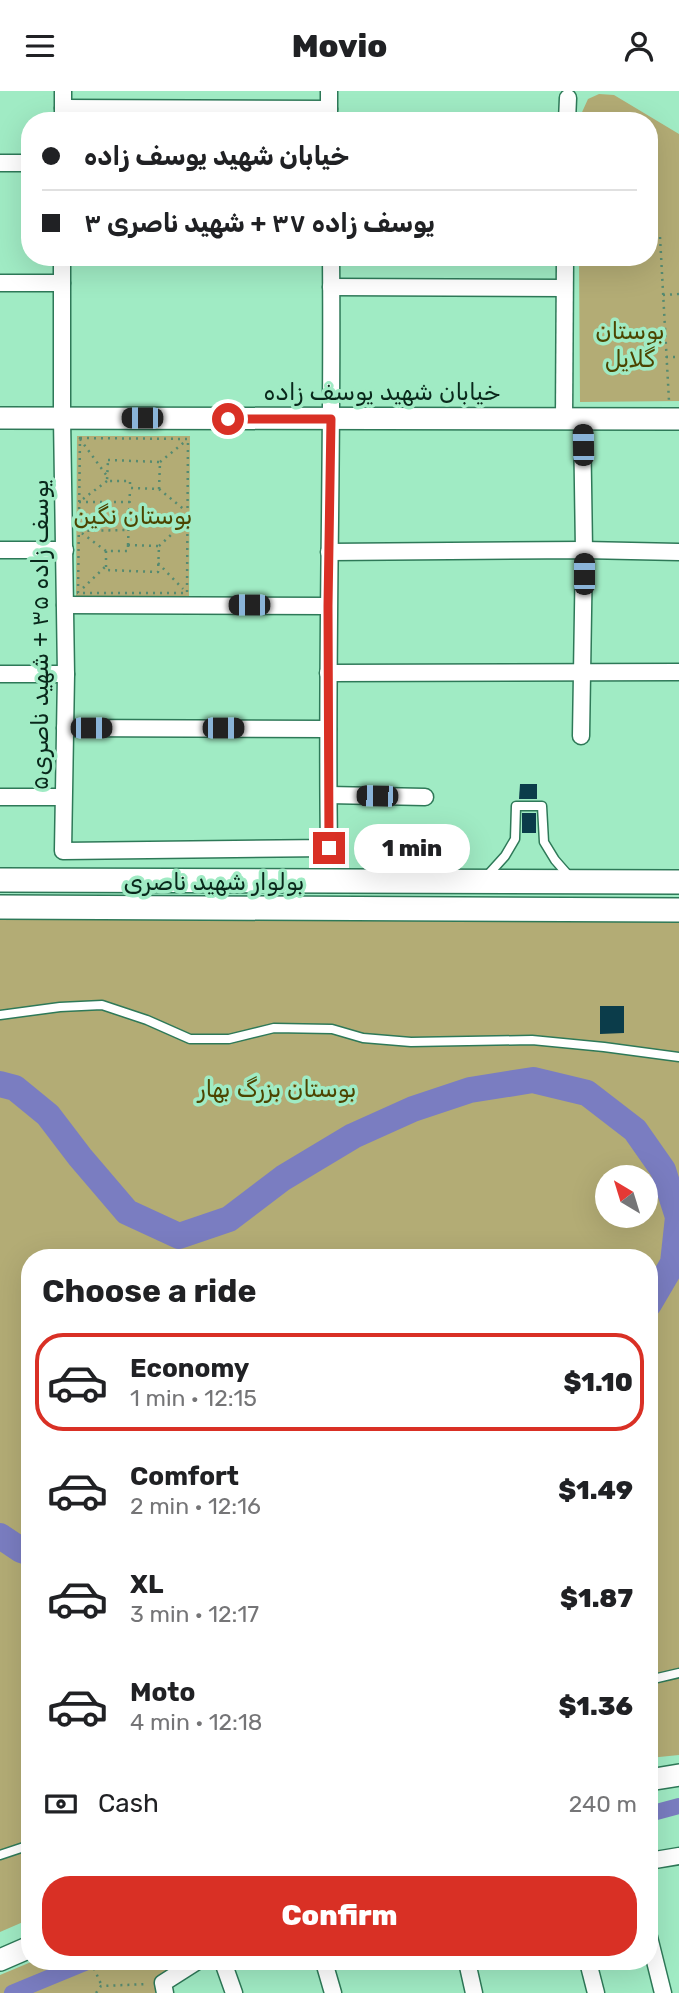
<!DOCTYPE html>
<html lang="en">
<head>
<meta charset="utf-8">
<style>
	body { margin:0; font-family:Rubik,"Noto Sans Arabic",sans-serif; background:#f6f6f6; color:#202124; height:100vh; display:flex; flex-direction:column; font-size:26px; white-space:nowrap }
	* { box-sizing:border-box; margin:0 }
	p { font-size:23px; color:#757577 }
	.icon { flex:none; width:38px; height:38px; fill:none; stroke:currentColor; stroke-width:2; stroke-linecap:round; stroke-linejoin:round }
	.map { position:relative; flex:1; overflow:hidden }
	.drawer { position:absolute; left:21px; top:1158px; width:637px; height:721px; display:flex; flex-direction:column; background:#fff; border-radius:28px; box-shadow:0 7px 28px #0002 }
	.drawer>* { flex:none }
	.top-card { position:absolute; left:21px; top:21px; width:637px; height:154px; border-radius:28px; box-shadow:0 7px 28px #0002; display:grid; align-content:center; height:154px; padding:0 21px; background:#fff }
	.needle { width:46px; rotate:322deg }
	.controls { position:absolute; left:595px; top:1074px; display:grid; gap:14px }
	.controls a { display:grid; place-items:center; width:63px; height:63px; border-radius:50%; background:#fff; box-shadow:0 7px 28px #0002; font-size:35px }
	.end { position:absolute; width:32px; height:32px; margin:-16px; border:9px solid #d93025; background:#fff; box-shadow:0 0 0 4px #fff }
	.from { border-radius:50% }
	.bubble { position:absolute; height:49px; border-radius:24px; background:#fff; box-shadow:0 7px 28px #0002; font-size:23px; font-weight:800; line-height:49px; text-align:center }
	.car { position:absolute; width:21px; height:42px; margin:-21px -10px; border-radius:9px; box-shadow:0 0 5px 2px #0007; background:linear-gradient(#222 24%,#8ab4d8 0 40%,#222 0 76%,#8ab4d8 0 86%,#222 0) }
	.top-card b { display:flex; align-items:center; gap:24px; height:66px; font-size:26px }
	.top-card b+b { border-top:2px solid #e0e0e0 }
	.top-card i { width:18px; height:18px; background:#202124 }
	ul { padding:0; list-style:none }
	li { display:flex; align-items:center; gap:21px; height:98px; margin:0 14px 10px; padding:0 7px; border:4px solid transparent; border-radius:28px }
	li div { flex:1 }
	li b { display:block; font-size:26px }
	li em { font-style:normal; font-weight:800 }
	li.active { border-color:#d93025 }
	li>.icon { width:63px; height:63px; stroke-width:1.5 }
	h2 { padding:0 21px; font-size:32px; line-height:84px }
	.pay { display:flex; align-items:center; gap:18px; height:77px; padding:0 21px; font-size:26px }
	.pay p { margin-inline-start:auto }
	.cta { display:flex; gap:14px; margin-top:auto; padding:14px 21px }
	.cta a { flex:1; height:80px; border-radius:28px; background:#d93025; color:#fff; font-size:28px; font-weight:800; line-height:80px; text-align:center }
	header { display:flex; justify-content:space-between; align-items:center; height:91px; padding:0 21px; background:#fff; font-size:32px; font-weight:800 }
	.map>svg:first-child { display:block }
	.green { fill:#b3ac75; fill-rule:evenodd }
	.lines { fill:none; stroke-linecap:round; stroke-linejoin:round }
	.canal { stroke:#7a7dc1; stroke-width:16 }
	.river { stroke:#7a7dc1; stroke-width:26 }
	.building { fill:#0b3c4a }
	.service-casing { stroke:#2e7958; stroke-width:11 }
	.minor-casing { stroke:#2e7958; stroke-width:19 }
	.tertiary-casing { stroke:#2e7958; stroke-width:24 }
	.secondary-casing { stroke:#2e7958; stroke-width:26 }
	.path { stroke:#558a70; stroke-width:2.5; stroke-dasharray:2 5; stroke-linecap:butt }
	.service { stroke:#fff; stroke-width:8 }
	.minor { stroke:#fff; stroke-width:16 }
	.tertiary { stroke:#fff; stroke-width:21 }
	.secondary { stroke:#fff; stroke-width:23 }
	.route { stroke:#d93025; stroke-width:9 }
	.labels { text-anchor:middle; dominant-baseline:central; stroke-width:7; stroke-linejoin:round; paint-order:stroke }
	.park-label { font-size:24px; fill:#4c4400; stroke:#a0ebc4 }
	.street-label { font-size:24px; fill:#09281b; stroke:#a0ebc4 }
</style>
</head>
<body>
<header><svg class="icon" aria-label="menu" viewBox="0 0 24 24"><path d="M4 6h16M4 12h16M4 18h16"/></svg>Movio<svg class="icon" aria-label="person" viewBox="0 0 24 24"><circle cx="12" cy="8" r="4"/><path d="M4 21q1-7 8-7t8 7"/></svg></header>
<div class="map">
<svg width="679" height="1902" viewBox="0 0 679 1902">
	<rect width="100%" height="100%" fill="#a0ebc4"/>
	<!-- green -->
	<g class="green">
		<path d="M599,3L614,4L679,43V310L580,311L579,166H649V30H578L588,8Z"/>
		<path d="M77,345H190L189,506H76Z"/>
		<path d="M0,826L679,831V1664L649,1667V1167H30V1828L0,1841ZM607,1087H646V1125H607Z"/>
		<path d="M31,1871H195L155,1902H0V1884Z"/>
	</g>
	<g class="lines">
		<!-- canal -->
		<g class="canal">
			<path d="M649,1723L679,1715"/>
			<path d="M12,1902L87,1871"/>
		</g>
		<!-- river -->
		<g class="river">
			<path d="M0,993L15,997L48,1024L80,1066L127,1121L179,1145L229,1128L283,1087L353,1045L413,1018L470,999L533,989L587,1002L635,1039L663,1079L678,1126L673,1172L649,1213"/>
			<path d="M0,1445L21,1459L30,1462"/>
		</g>
	</g>
	<!-- building -->
	<g class="building">
		<path d="M520,693H537V708H519Z"/>
		<rect x="522" y="722" width="14" height="20"/>
		<path d="M600,915H624V942L600,943Z"/>
	</g>
	<g class="lines">
		<defs>
			<g id="service">
				<path d="M486,786L505,765L515,748L516,715H542L544,751L555,769L569,785"/>
				<path d="M0,924L60,916L102,914L147,929L190,948H229L274,937L332,938L363,947L411,951L532,949L604,956L679,966"/>
				<path d="M649,1589L679,1582"/>
				<path d="M0,1764L30,1754"/>
			</g>
			<g id="minor">
				<path d="M329,0V30"/>
				<path d="M63,17L329,18"/>
				<path d="M63,30V0"/>
				<path d="M567,30L568,7"/>
				<path d="M0,72H30"/>
				<path d="M62,166V327L66,583L63,760L329,757C326,560 333,363 331,166"/>
				<path d="M0,192H62"/>
				<path d="M331,196L564,197"/>
				<path d="M564,328L565,166"/>
				<path d="M0,459H65"/>
				<path d="M329,461L584,459L679,461"/>
				<path d="M65,514L328,515"/>
				<path d="M328,582L679,581"/>
				<path d="M0,583H66"/>
				<path d="M65,637L328,638"/>
				<path d="M581,645L584,459L582,328"/>
				<path d="M329,704L425,706"/>
				<path d="M0,706H63"/>
				<path d="M649,1770L679,1765"/>
				<path d="M649,1846L663,1902"/>
				<path d="M223,1871L234,1902"/>
				<path d="M324,1871L333,1902"/>
				<path d="M467,1871L474,1902"/>
				<path d="M588,1871L596,1902"/>
				<path d="M165,1902L163,1892L196,1871"/>
			</g>
			<g id="tertiary">
				<path d="M0,327L679,328"/>
				<path d="M649,1689L679,1684"/>
				<path d="M0,1869L30,1856"/>
			</g>
			<g id="secondary">
				<path d="M0,789L679,791"/>
				<path d="M0,816L679,819"/>
			</g>
		</defs>
		<!-- service casing -->
		<use href="#service" class="service-casing"/>
		<!-- minor casing -->
		<use href="#minor" class="minor-casing"/>
		<!-- tertiary casing -->
		<use href="#tertiary" class="tertiary-casing"/>
		<!-- secondary casing -->
		<use href="#secondary" class="secondary-casing"/>
		<!-- path -->
		<g class="path">
			<path d="M660,146L669,310"/>
			<path d="M663,204L679,203"/>
			<path d="M666,266H679"/>
			<path d="M80,347L188,348L187,502H78Z"/>
			<path d="M80,348L107,385"/>
			<path d="M108,369L160,371L159,398L130,397V390H107Z"/>
			<path d="M160,371L187,349"/>
			<path d="M107,390L79,411H130"/>
			<path d="M159,398L186,420"/>
			<path d="M129,423L187,425"/>
			<path d="M128,454L159,455L158,481L106,479V460H128Z"/>
			<path d="M128,454L130,398"/>
			<path d="M159,455L187,429"/>
			<path d="M106,460L79,440L128,439"/>
			<path d="M158,472L183,498"/>
			<path d="M83,497L106,475"/>
			<path d="M91,1871L101,1893"/>
			<path d="M96,1902L101,1895L148,1893"/>
		</g>
		<!-- service -->
		<use href="#service" class="service"/>
		<!-- minor -->
		<use href="#minor" class="minor"/>
		<!-- tertiary -->
		<use href="#tertiary" class="tertiary"/>
		<!-- secondary -->
		<use href="#secondary" class="secondary"/>
	</g>
	<g class="lines">
		<!-- route -->
		<path class="route" d="M228,328H331L328,515L329,757"/>
	</g>
	<g class="labels">
		<!-- park labels -->
		<g class="park-label">
			<text x="630" y="240">بوستان<tspan x="630" dy="28">گلایل</tspan></text>
			<text x="133" y="425">بوستان نگین</text>
			<text x="277" y="998">بوستان بزرگ بهار</text>
		</g>
		<!-- street labels -->
		<g class="street-label">
			<text x="382" y="301">خیابان شهید یوسف زاده</text>
			<text transform="translate(40 544) rotate(-90)">یوسف زاده ۳۵ + شهید ناصری۵</text>
			<text x="214" y="791">بولوار شهید ناصری</text>
		</g>
	</g>
</svg>
<div class="controls">
<a><svg class="needle" viewBox="-14 -14 28 28"><path d="M0-13l5 13h-10z" fill="#e53935"/><path d="M0 13l5-13h-10z" fill="#757577"/></svg></a>
</div>
<i class="end from" style="left:228px;top:328px"></i>
<i class="end" style="left:329px;top:757px"></i>
<div class="bubble" style="left:354px;top:733px;width:116px">1 min</div>
<i class="car" style="left:142px;top:327px;rotate:270deg"></i>
<i class="car" style="left:583px;top:354px;rotate:359deg"></i>
<i class="car" style="left:584px;top:483px;rotate:0deg"></i>
<i class="car" style="left:249px;top:514px;rotate:270deg"></i>
<i class="car" style="left:91px;top:637px;rotate:90deg"></i>
<i class="car" style="left:223px;top:637px;rotate:90deg"></i>
<i class="car" style="left:377px;top:705px;rotate:271deg"></i>
<div class="top-card">
<b><i class="from"></i>خیابان شهید یوسف زاده</b>
<b><i></i>یوسف زاده ۳۷ + شهید ناصری ۳</b>
</div>
<section class="drawer">
<h2>Choose a ride</h2>
<ul>
<li class="active"><svg class="icon" aria-label="car" viewBox="0 0 24 24"><path d="M5 17H2v-5l4-1 3-4h7l3 4 3 1v5h-3M9 17h6M6 11h13"/><circle cx="7" cy="17" r="2"/><circle cx="17" cy="17" r="2"/></svg><div><b>Economy</b><p>1 min · 12:15</p></div><em>$1.10</em></li>
<li><svg class="icon" aria-label="car" viewBox="0 0 24 24"><path d="M5 17H2v-5l4-1 3-4h7l3 4 3 1v5h-3M9 17h6M6 11h13"/><circle cx="7" cy="17" r="2"/><circle cx="17" cy="17" r="2"/></svg><div><b>Comfort</b><p>2 min · 12:16</p></div><em>$1.49</em></li>
<li><svg class="icon" aria-label="car" viewBox="0 0 24 24"><path d="M5 17H2v-5l4-1 3-4h7l3 4 3 1v5h-3M9 17h6M6 11h13"/><circle cx="7" cy="17" r="2"/><circle cx="17" cy="17" r="2"/></svg><div><b>XL</b><p>3 min · 12:17</p></div><em>$1.87</em></li>
<li><svg class="icon" aria-label="car" viewBox="0 0 24 24"><path d="M5 17H2v-5l4-1 3-4h7l3 4 3 1v5h-3M9 17h6M6 11h13"/><circle cx="7" cy="17" r="2"/><circle cx="17" cy="17" r="2"/></svg><div><b>Moto</b><p>4 min · 12:18</p></div><em>$1.36</em></li>
</ul>
<div class="pay"><svg class="icon" aria-label="cash" viewBox="0 0 24 24"><path d="M3 7h18v10H3z"/><circle cx="12" cy="12" r="2"/></svg>Cash<p>240 m</p></div>
<div class="cta"><a>Confirm</a></div>
</section>
</div>
</body>
</html>
